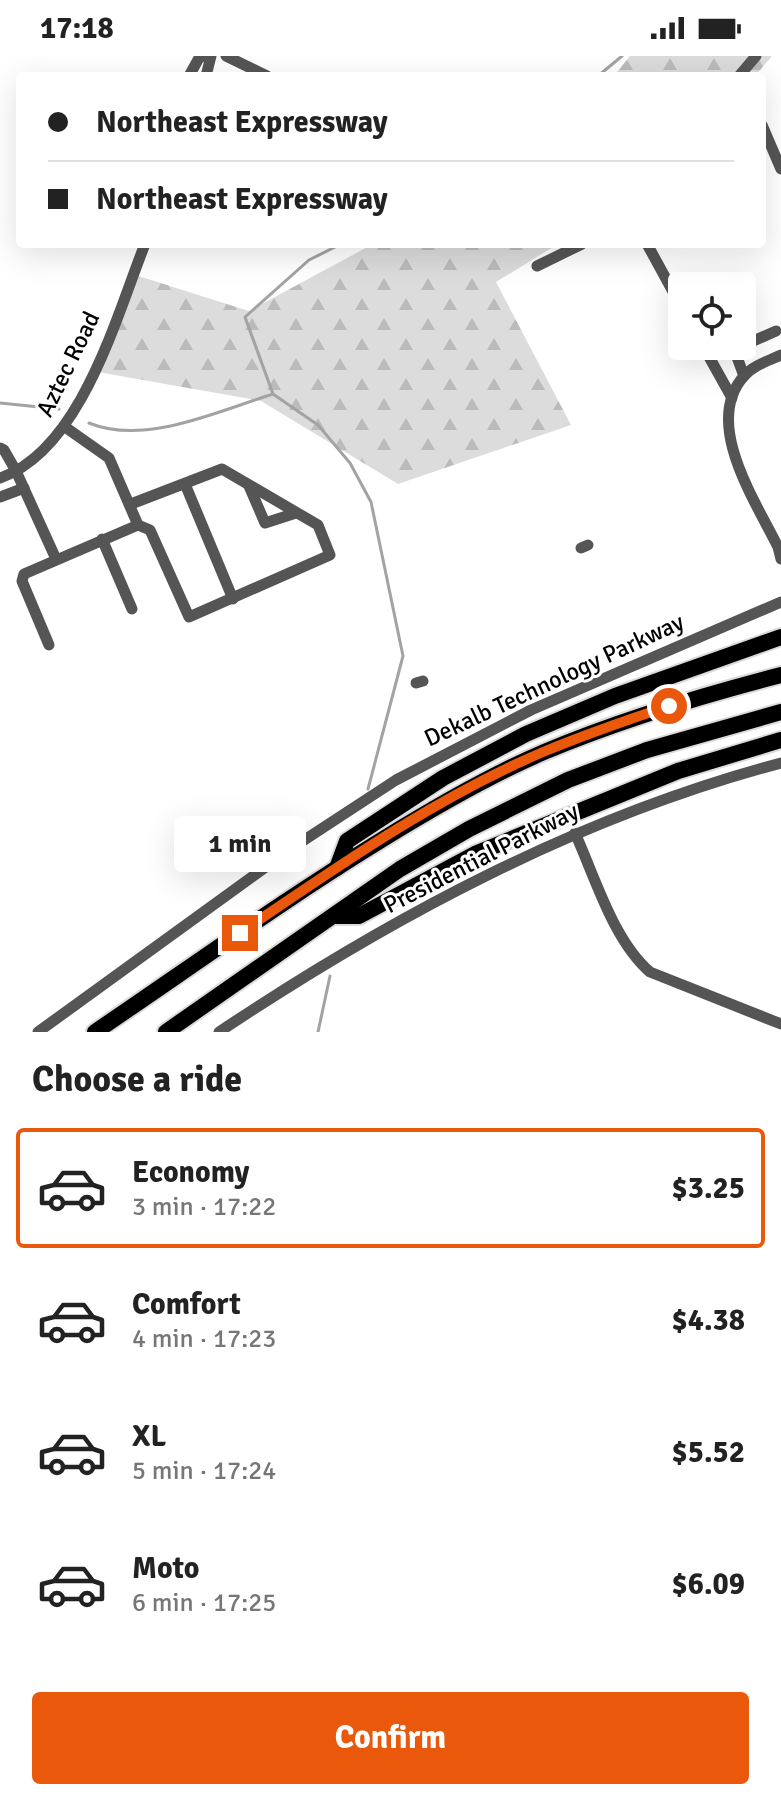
<!DOCTYPE html>
<html lang="en">
<head>
<meta charset="utf-8">
<style>
	body { margin:0; font-family:Signika,sans-serif; background:#f2f2f2; color:#222; height:100vh; display:flex; flex-direction:column; font-size:30px; white-space:nowrap }
	* { box-sizing:border-box; margin:0 }
	p { font-size:26px; color:#767676 }
	.icon { flex:none; width:44px; height:44px; fill:none; stroke:currentColor; stroke-width:2; stroke-linecap:round; stroke-linejoin:round }
	.map { position:relative; height:976px; overflow:hidden }
	.sheet { display:flex; flex-direction:column; background:#fff; flex:1 }
	.sheet>* { flex:none }
	.hud { position:absolute; left:16px; top:16px; width:750px; height:176px; border-radius:8px; box-shadow:0 8px 32px #0002; display:grid; align-content:center; height:176px; padding:0 32px; background:#fff }
	.fabs { position:absolute; left:668px; top:216px; display:grid; gap:16px }
	.fabs a { display:grid; place-items:center; width:88px; height:88px; border-radius:8px; background:#fff; box-shadow:0 8px 32px #0002; font-size:40px }
	.end { position:absolute; width:36px; height:36px; margin:-18px; border:10px solid #ea580c; background:#fff; box-shadow:0 0 0 4px #fff }
	.from { border-radius:50% }
	.bubble { position:absolute; height:56px; border-radius:8px; background:#fff; box-shadow:0 8px 32px #0002; font-size:26px; font-weight:800; line-height:56px; text-align:center }
	.hud b { display:flex; align-items:center; gap:28px; height:76px; font-size:30px }
	.hud b+b { border-top:2px solid #e0e0e0 }
	.hud i { width:20px; height:20px; background:#222 }
	ul { padding:0; list-style:none }
	li { display:flex; align-items:center; gap:24px; height:120px; margin:0 16px 12px; padding:0 16px; border:4px solid transparent; border-radius:8px }
	li div { flex:1 }
	li b { display:block; font-size:30px }
	li em { font-style:normal; font-weight:800 }
	li.active { border-color:#ea580c }
	li>.icon { width:72px; height:72px; stroke-width:1.5 }
	h2 { padding:0 32px; font-size:36px; line-height:96px }
	.action { display:flex; gap:16px; margin-top:auto; padding:16px 32px }
	.action a { flex:1; height:92px; border-radius:8px; background:#ea580c; color:#fff; font-size:32px; font-weight:800; line-height:92px; text-align:center }
	.status { display:flex; justify-content:space-between; align-items:center; height:56px; padding:0 40px; background:#fff; direction:ltr }
	.status svg { height:22px; fill:currentColor }
	.map>svg:first-child { display:block }
	.forest { fill:url(#forest-firs) }
	.lines { fill:none; stroke-linecap:round; stroke-linejoin:round }
	.stream { stroke:#a3a3a3; stroke-width:3 }
	.highway-casing { stroke:#dbdbdb; stroke-width:20 }
	.minor { stroke:#555; stroke-width:11 }
	.highway { stroke:#000; stroke-width:16 }
	.route { stroke:#ea580c; stroke-width:10 }
	.labels { text-anchor:middle; dominant-baseline:central; stroke-width:6; stroke-linejoin:round; paint-order:stroke }
	.street-label { font-size:24px; fill:#000; stroke:#fff }
</style>
</head>
<body>
<div class="status"><b>17:18</b><svg viewBox="0 0 49 12"><path d="M0 12V9h3v3zM5 12V6h3v6zM10 12V3h3v9zM15 12V0h3v12zM26 1h20v11H26zM47 4h2v5h-2z"/></svg></div>
<div class="map">
<svg width="781" height="976" viewBox="0 0 781 976">
	<defs>
		<pattern id="forest-firs" width="22" height="20" patternUnits="userSpaceOnUse" patternTransform="scale(2)"><rect width="22" height="20" fill="#dcdcdc"/><path d="M5 1l3.5 6h-7zM16 11l3.5 6h-7z" fill="#bbb"/></pattern>
	</defs>
	<rect width="100%" height="100%" fill="#fff"/>
	<!-- forest -->
	<g class="forest">
		<path d="M630,0H772L755,20H614Z"/>
		<path d="M373,188H558L496,226L571,369L398,428L261,345L92,315L132,218L249,255Z"/>
	</g>
	<g class="lines">
		<!-- stream -->
		<g class="stream">
			<path d="M598,20L622,0"/>
			<path d="M341,188L309,204L245,261L273,338L318,369L350,407L371,446L403,600L368,733"/>
			<path d="M0,347L59,353"/>
			<path d="M89,367C145,390 218,355 273,338"/>
			<path d="M318,976L330,920"/>
		</g>
		<defs>
			<g id="highway">
				<path d="M337,812L347,785L443,722L526,678L615,640L781,581"/>
				<path d="M335,860H359L475,798L678,715L781,684"/>
				<path d="M95,976C191,911 285,843 383,783C435,751 488,720 544,696C620,664 700,640 781,619"/>
				<path d="M166,976L400,813L469,773L568,724L647,694L781,656"/>
			</g>
		</defs>
		<!-- highway casing -->
		<use href="#highway" class="highway-casing"/>
		<!-- minor -->
		<g class="minor">
			<path d="M226,0L267,20"/>
			<path d="M189,20L199,2L203,0"/>
			<path d="M206,20L211,0"/>
			<path d="M739,20L756,0"/>
			<path d="M762,69L781,113"/>
			<path d="M647,188L682,252"/>
			<path d="M537,210L582,188"/>
			<path d="M703,290L732,342"/>
			<path d="M741,290L734,293L744,320"/>
			<path d="M742,290L776,275"/>
			<path d="M781,299C768,305 754,309 744,320C702,367 756,446 778,491L781,503"/>
			<path d="M65,371L109,402L138,469L150,474L189,561L330,499L318,469L222,413L131,448"/>
			<path d="M0,392L4,394L16,415L56,503"/>
			<path d="M0,422C81,394 116,261 145,188"/>
			<path d="M185,428L233,543"/>
			<path d="M249,430L265,467L296,457"/>
			<path d="M0,441L24,432"/>
			<path d="M102,483L132,553"/>
			<path d="M581,492L588,489"/>
			<path d="M49,589L22,525L24,518L138,469"/>
			<path d="M416,627L423,625"/>
			<path d="M575,777C595,821 613,884 650,916L781,968"/>
			<path d="M38,976L289,794L396,724L531,654L781,546"/>
			<path d="M219,976C393,860 578,761 781,707"/>
		</g>
		<!-- highway -->
		<use href="#highway" class="highway"/>
	</g>
	<g class="lines">
		<!-- route -->
		<path class="route" d="M240,877C337,811 435,742 543,696C584,679 627,664 669,650"/>
	</g>
	<g class="labels">
		<!-- street labels -->
		<g class="street-label">
			<text transform="translate(68 308) rotate(-64)">Aztec Road</text>
			<text transform="translate(554 624) rotate(-25)">Dekalb Technology Parkway</text>
			<text transform="translate(481 802) rotate(-27)">Presidential Parkway</text>
		</g>
	</g>
</svg>
<div class="fabs">
<a><svg class="icon" aria-label="locate" viewBox="0 0 24 24"><circle cx="12" cy="12" r="6"/><path d="M12 2v4M12 18v4M2 12h4M18 12h4"/></svg></a>
</div>
<i class="end from" style="left:669px;top:650px"></i>
<i class="end" style="left:240px;top:877px"></i>
<div class="bubble" style="left:174px;top:760px;width:132px">1 min</div>
<div class="hud">
<b><i class="from"></i>Northeast Expressway</b>
<b><i></i>Northeast Expressway</b>
</div>
</div>
<section class="sheet">
<h2>Choose a ride</h2>
<ul>
<li class="active"><svg class="icon" aria-label="car" viewBox="0 0 24 24"><path d="M5 17H2v-5l4-1 3-4h7l3 4 3 1v5h-3M9 17h6M6 11h13"/><circle cx="7" cy="17" r="2"/><circle cx="17" cy="17" r="2"/></svg><div><b>Economy</b><p>3 min · 17:22</p></div><em>$3.25</em></li>
<li><svg class="icon" aria-label="car" viewBox="0 0 24 24"><path d="M5 17H2v-5l4-1 3-4h7l3 4 3 1v5h-3M9 17h6M6 11h13"/><circle cx="7" cy="17" r="2"/><circle cx="17" cy="17" r="2"/></svg><div><b>Comfort</b><p>4 min · 17:23</p></div><em>$4.38</em></li>
<li><svg class="icon" aria-label="car" viewBox="0 0 24 24"><path d="M5 17H2v-5l4-1 3-4h7l3 4 3 1v5h-3M9 17h6M6 11h13"/><circle cx="7" cy="17" r="2"/><circle cx="17" cy="17" r="2"/></svg><div><b>XL</b><p>5 min · 17:24</p></div><em>$5.52</em></li>
<li><svg class="icon" aria-label="car" viewBox="0 0 24 24"><path d="M5 17H2v-5l4-1 3-4h7l3 4 3 1v5h-3M9 17h6M6 11h13"/><circle cx="7" cy="17" r="2"/><circle cx="17" cy="17" r="2"/></svg><div><b>Moto</b><p>6 min · 17:25</p></div><em>$6.09</em></li>
</ul>
<div class="action"><a>Confirm</a></div>
</section>
</body>
</html>
